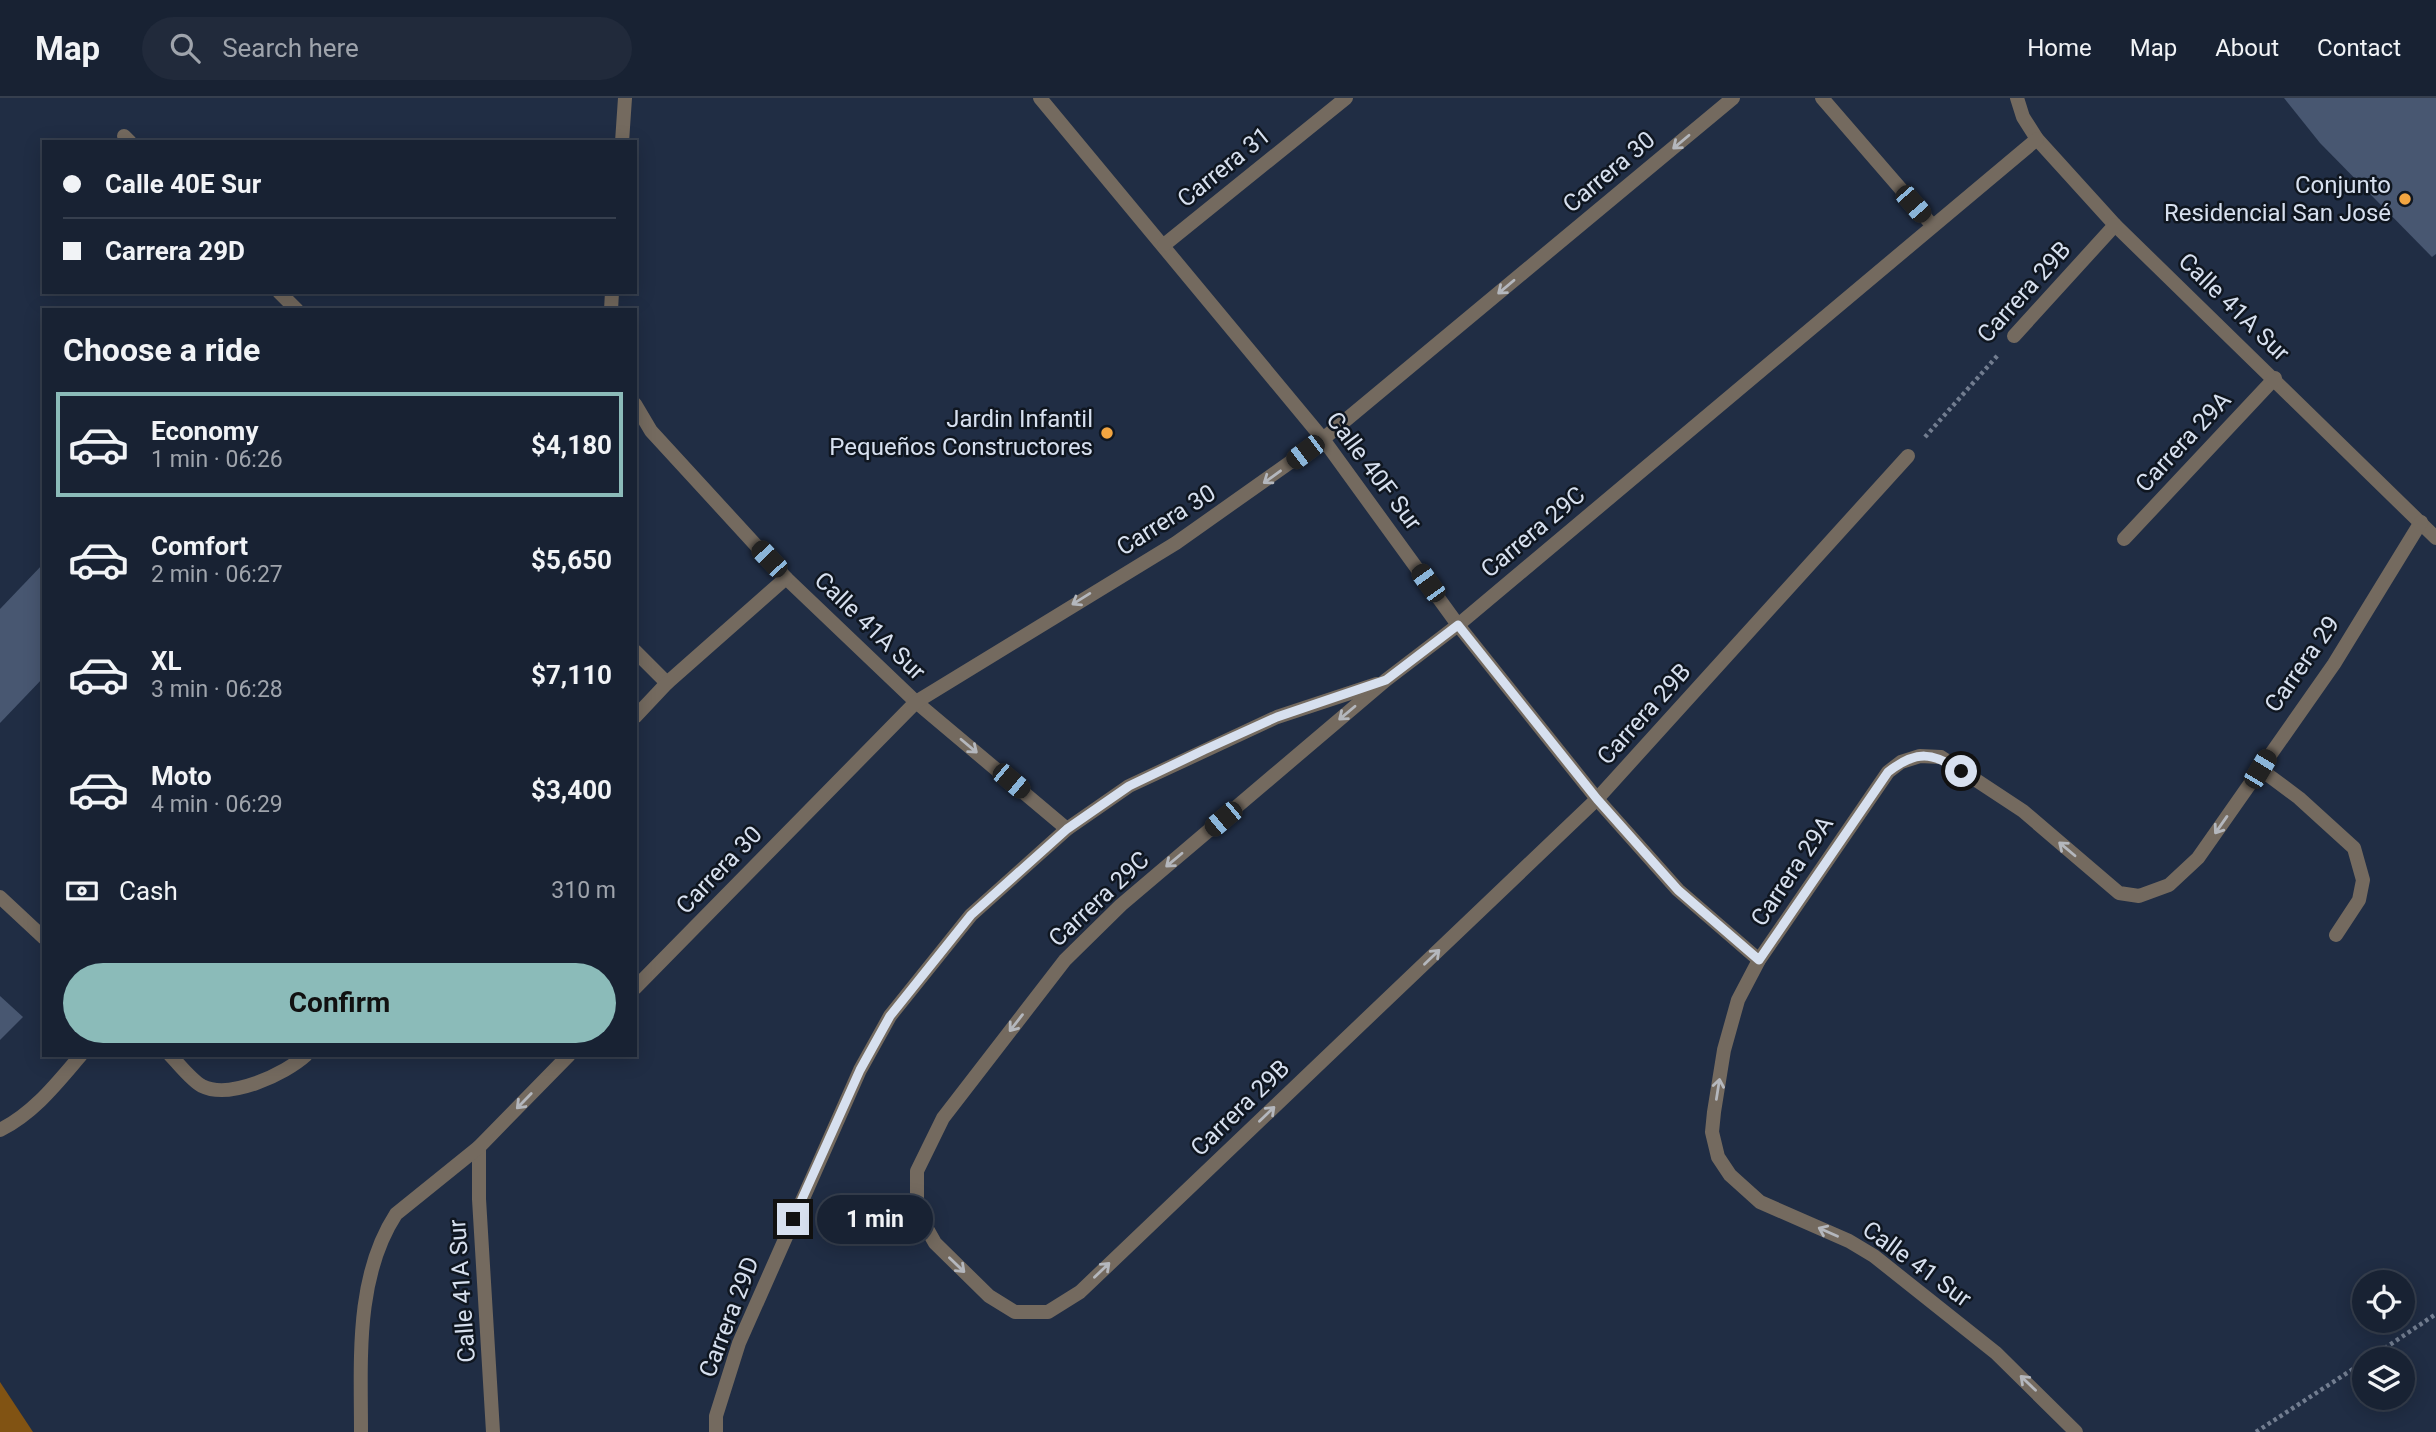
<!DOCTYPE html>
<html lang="en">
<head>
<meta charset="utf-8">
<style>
	body { margin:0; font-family:Roboto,sans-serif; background:#212a3b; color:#f1f3f6; height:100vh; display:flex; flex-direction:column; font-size:26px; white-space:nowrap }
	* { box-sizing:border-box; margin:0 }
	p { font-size:23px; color:#9fa4ac }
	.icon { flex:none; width:38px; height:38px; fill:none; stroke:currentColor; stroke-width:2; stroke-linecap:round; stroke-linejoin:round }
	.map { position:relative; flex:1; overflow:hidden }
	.panel { position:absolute; left:42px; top:210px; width:595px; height:749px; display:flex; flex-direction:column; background:#182233; border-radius:0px; box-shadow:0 4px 18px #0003,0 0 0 2px #363f4e }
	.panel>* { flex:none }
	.top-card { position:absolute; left:42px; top:42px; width:595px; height:154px; border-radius:0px; box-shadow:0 4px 18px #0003,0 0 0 2px #363f4e; display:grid; align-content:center; height:154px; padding:0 21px; background:#182233 }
	.tools { position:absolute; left:2352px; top:1172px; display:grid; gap:14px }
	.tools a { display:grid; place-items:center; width:63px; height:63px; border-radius:50%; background:#182233; box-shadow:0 4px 18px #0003,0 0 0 2px #363f4e; font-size:35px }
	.end { position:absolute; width:32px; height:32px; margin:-16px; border:9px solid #d7e0ef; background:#111; box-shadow:0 0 0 4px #111 }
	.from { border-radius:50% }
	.bubble { position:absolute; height:49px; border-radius:24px; background:#182233; box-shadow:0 4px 18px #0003,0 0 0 2px #363f4e; font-size:23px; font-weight:700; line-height:49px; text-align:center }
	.car { position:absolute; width:21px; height:42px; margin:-21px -10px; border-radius:9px; box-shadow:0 0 5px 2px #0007; background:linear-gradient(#222 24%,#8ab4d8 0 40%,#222 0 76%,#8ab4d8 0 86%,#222 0) }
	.top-card b { display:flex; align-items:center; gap:24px; height:66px; font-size:26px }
	.top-card b+b { border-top:2px solid #363f4e }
	.top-card i { width:18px; height:18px; background:#f1f3f6 }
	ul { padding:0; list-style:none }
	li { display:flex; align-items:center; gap:21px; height:105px; margin:0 14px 10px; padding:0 7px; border:4px solid transparent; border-radius:0px }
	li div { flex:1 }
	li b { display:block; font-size:26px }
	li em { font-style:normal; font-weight:700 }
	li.active { border-color:#8bbbb9 }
	li>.icon { width:63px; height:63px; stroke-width:1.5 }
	h2 { padding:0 21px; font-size:32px; line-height:84px }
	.pay { display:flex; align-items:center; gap:18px; height:77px; padding:0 21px; font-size:26px }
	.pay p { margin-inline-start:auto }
	.action { display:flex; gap:14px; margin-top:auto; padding:14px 21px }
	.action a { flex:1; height:80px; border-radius:42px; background:#8bbbb9; color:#111; font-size:28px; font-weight:700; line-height:80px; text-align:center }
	header { display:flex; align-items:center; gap:42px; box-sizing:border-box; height:98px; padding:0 35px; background:#182233; border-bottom:2px solid #363f4e }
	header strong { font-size:33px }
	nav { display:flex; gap:38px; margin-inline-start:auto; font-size:24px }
	.search { width:490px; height:63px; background:#212a3b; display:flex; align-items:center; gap:18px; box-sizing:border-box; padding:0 24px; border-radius:38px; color:#9fa4ac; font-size:26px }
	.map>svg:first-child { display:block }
	.forest { fill:#815313 }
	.building { fill:#485771 }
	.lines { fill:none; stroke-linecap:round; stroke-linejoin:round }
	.path { stroke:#727d90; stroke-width:4.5; stroke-dasharray:3.5 3.5; stroke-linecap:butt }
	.minor { stroke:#746a5f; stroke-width:14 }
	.oneway { stroke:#b4b7bd }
	.route { stroke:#d7e0ef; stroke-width:9 }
	.poi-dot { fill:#f2a541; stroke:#0f1620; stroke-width:2.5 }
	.labels { text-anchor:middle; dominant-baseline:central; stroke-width:5; stroke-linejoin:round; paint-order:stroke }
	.street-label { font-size:24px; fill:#d7e0ef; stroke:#0f1620 }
	.poi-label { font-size:24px; fill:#d7e0ef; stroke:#0f1620; text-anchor:end }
</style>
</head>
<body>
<header>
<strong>Map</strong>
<div class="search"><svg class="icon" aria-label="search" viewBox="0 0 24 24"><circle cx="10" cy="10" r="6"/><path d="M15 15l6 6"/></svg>Search here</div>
<nav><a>Home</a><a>Map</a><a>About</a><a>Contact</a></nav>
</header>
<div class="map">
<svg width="2436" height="1334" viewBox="0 0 2436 1334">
	<rect width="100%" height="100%" fill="#202d44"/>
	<!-- forest -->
	<path class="forest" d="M0,1284L33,1334H0Z"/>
	<!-- building -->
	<g class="building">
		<path d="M2284,0H2436V156L2432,159L2320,45Z"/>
		<path d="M44,465V579L0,625V511Z"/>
		<path d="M0,898L23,919L0,942Z"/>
	</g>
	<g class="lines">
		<!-- path -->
		<g class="path">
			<path d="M1925,339L1998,257"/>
			<path d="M2367,1262L2436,1216"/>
			<path d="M2256,1334L2364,1264"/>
		</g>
		<!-- minor -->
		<g class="minor">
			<path d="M1040,0L1323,341L1458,527L1597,701L1678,792L1759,862"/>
			<path d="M1822,0L1932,127"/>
			<path d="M2017,0L2023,19L2037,41L2115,127L2436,440"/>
			<path d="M124,38L130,44"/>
			<path d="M622,44L625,0"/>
			<path d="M1164,147L1346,0"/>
			<path d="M279,194L297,212"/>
			<path d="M611,212L612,194"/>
			<path d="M2014,238L2115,127"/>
			<path d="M635,306L651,333L786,480L916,604L1067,731"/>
			<path d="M1908,358L1597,701L1080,1194L1048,1214H1015L989,1198L935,1145L917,1113V1073L943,1020L1065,862L1121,807L1386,582L1458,527L2037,41"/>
			<path d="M2124,441L2275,280"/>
			<path d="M635,553L667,585"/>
			<path d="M635,619L667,585L786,480"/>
			<path d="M2260,671L2299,700L2354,750L2363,782L2359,802L2336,837"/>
			<path d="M0,799L44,840"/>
			<path d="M635,890L916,604L1176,445L1323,341L1733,0"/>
			<path d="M170,957C179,966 191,982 202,988C230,1002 285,976 306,957"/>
			<path d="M0,1032C34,1015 57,985 81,957"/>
			<path d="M479,1049V1101L493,1334"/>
			<path d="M361,1334C361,1261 355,1179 396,1116L479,1049L569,957"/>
			<path d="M716,1334V1318L739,1245L860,972L890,918L971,817L1067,731L1129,688L1277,619L1377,586"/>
			<path d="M2076,1334L1996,1255L1874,1158L1849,1143L1760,1104L1730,1077L1718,1059L1712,1034L1714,1014L1724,952L1738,902L1759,862L1888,674L1901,664L1920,658L1941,659L2023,713L2119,795L2139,798L2169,787L2198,760L2334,566L2421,424"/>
		</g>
	</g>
	<!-- one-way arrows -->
	<defs><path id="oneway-shaft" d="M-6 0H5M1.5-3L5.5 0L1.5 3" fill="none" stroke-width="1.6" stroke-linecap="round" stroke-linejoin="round" transform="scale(1.75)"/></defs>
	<g class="oneway">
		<use href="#oneway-shaft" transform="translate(1681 44) rotate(140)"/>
		<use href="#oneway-shaft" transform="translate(1506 189) rotate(140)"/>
		<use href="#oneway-shaft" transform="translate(1272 379) rotate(144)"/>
		<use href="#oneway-shaft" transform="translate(1081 501) rotate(148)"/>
		<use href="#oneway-shaft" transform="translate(1347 615) rotate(140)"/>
		<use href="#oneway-shaft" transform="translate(969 648) rotate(40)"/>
		<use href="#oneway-shaft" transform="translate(2221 727) rotate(125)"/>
		<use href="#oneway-shaft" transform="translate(2067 751) rotate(-140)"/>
		<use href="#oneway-shaft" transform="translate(1174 762) rotate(140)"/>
		<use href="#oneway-shaft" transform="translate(1432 859) rotate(-44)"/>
		<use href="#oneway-shaft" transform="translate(1016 925) rotate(128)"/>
		<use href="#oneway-shaft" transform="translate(1718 991) rotate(-81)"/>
		<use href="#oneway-shaft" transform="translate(524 1003) rotate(134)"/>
		<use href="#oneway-shaft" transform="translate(1267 1016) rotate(-44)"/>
		<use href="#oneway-shaft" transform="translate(1828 1134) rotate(-156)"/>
		<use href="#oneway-shaft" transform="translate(957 1167) rotate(44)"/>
		<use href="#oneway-shaft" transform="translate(1102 1172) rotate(-44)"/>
		<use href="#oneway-shaft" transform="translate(2028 1285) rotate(-136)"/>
	</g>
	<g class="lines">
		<!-- route -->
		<path class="route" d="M793,1121L860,972L890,918L971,817L1067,731L1129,688L1204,652L1277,619L1386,582L1458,527L1597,701L1678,792L1759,862L1888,674C1916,652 1933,654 1961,673"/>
	</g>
	<!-- markers -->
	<g class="poi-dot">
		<circle cx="2405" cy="101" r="7"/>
		<circle cx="1107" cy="335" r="7"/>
	</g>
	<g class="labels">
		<!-- street labels -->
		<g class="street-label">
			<text transform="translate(1224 69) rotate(-39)">Carrera 31</text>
			<text transform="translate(1609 74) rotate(-40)">Carrera 30</text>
			<text transform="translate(2024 194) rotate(-48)">Carrera 29B</text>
			<text transform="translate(2234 209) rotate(44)">Calle 41A Sur</text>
			<text transform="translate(2183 344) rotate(-47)">Carrera 29A</text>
			<text transform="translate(1374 373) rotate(53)">Calle 40F Sur</text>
			<text transform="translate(1166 422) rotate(-32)">Carrera 30</text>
			<text transform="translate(1533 434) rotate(-40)">Carrera 29C</text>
			<text transform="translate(870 528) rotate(44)">Calle 41A Sur</text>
			<text transform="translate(2302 566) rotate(-55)">Carrera 29</text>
			<text transform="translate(1644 616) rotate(-48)">Carrera 29B</text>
			<text transform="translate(719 772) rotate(-46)">Carrera 30</text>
			<text transform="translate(1792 773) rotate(-56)">Carrera 29A</text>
			<text transform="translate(1099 801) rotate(-43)">Carrera 29C</text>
			<text transform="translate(1240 1010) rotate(-44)">Carrera 29B</text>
			<text transform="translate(1917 1166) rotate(36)">Calle 41 Sur</text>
			<text transform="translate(462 1193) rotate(-94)">Calle 41A Sur</text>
			<text transform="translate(729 1219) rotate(-69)">Carrera 29D</text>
		</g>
		<!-- poi labels -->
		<g class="poi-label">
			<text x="2391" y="87">Conjunto<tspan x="2391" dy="28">Residencial San José</tspan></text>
			<text x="1093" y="321">Jardin Infantil<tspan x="1093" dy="28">Pequeños Constructores</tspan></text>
		</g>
	</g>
</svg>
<div class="tools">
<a><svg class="icon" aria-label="locate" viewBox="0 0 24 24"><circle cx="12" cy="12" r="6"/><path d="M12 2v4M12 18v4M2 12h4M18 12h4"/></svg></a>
<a><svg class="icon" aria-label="layers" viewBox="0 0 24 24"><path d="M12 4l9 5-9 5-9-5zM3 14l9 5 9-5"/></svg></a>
</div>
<i class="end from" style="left:1961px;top:673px"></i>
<i class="end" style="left:793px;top:1121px"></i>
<div class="bubble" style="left:817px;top:1097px;width:116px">1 min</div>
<i class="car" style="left:1913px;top:106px;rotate:139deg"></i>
<i class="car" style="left:1305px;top:354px;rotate:233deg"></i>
<i class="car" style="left:769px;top:461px;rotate:317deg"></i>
<i class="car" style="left:1428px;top:485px;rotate:324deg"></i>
<i class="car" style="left:2260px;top:671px;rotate:31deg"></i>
<i class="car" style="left:1011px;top:683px;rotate:130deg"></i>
<i class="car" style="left:1223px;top:721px;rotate:230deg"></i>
<div class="top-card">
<b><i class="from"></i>Calle 40E Sur</b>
<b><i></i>Carrera 29D</b>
</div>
<section class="panel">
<h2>Choose a ride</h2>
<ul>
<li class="active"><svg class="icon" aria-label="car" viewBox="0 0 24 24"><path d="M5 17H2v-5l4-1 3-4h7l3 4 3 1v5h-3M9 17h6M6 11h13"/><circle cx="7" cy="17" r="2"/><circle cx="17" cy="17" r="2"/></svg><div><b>Economy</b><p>1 min · 06:26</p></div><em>$4,180</em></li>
<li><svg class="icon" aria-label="car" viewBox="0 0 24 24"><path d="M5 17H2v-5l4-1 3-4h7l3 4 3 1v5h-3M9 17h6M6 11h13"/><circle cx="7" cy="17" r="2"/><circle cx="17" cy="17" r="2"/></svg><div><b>Comfort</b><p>2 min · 06:27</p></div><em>$5,650</em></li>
<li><svg class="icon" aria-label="car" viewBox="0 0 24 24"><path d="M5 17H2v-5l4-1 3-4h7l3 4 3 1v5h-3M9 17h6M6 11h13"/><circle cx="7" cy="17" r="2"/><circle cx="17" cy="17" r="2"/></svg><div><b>XL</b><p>3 min · 06:28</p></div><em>$7,110</em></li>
<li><svg class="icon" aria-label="car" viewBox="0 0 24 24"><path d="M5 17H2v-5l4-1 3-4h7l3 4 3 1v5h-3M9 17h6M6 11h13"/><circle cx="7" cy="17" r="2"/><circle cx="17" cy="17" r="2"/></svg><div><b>Moto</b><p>4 min · 06:29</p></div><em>$3,400</em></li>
</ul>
<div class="pay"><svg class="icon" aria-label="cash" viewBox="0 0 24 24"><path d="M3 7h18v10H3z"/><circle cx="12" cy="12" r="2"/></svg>Cash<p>310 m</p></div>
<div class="action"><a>Confirm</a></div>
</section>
</div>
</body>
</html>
